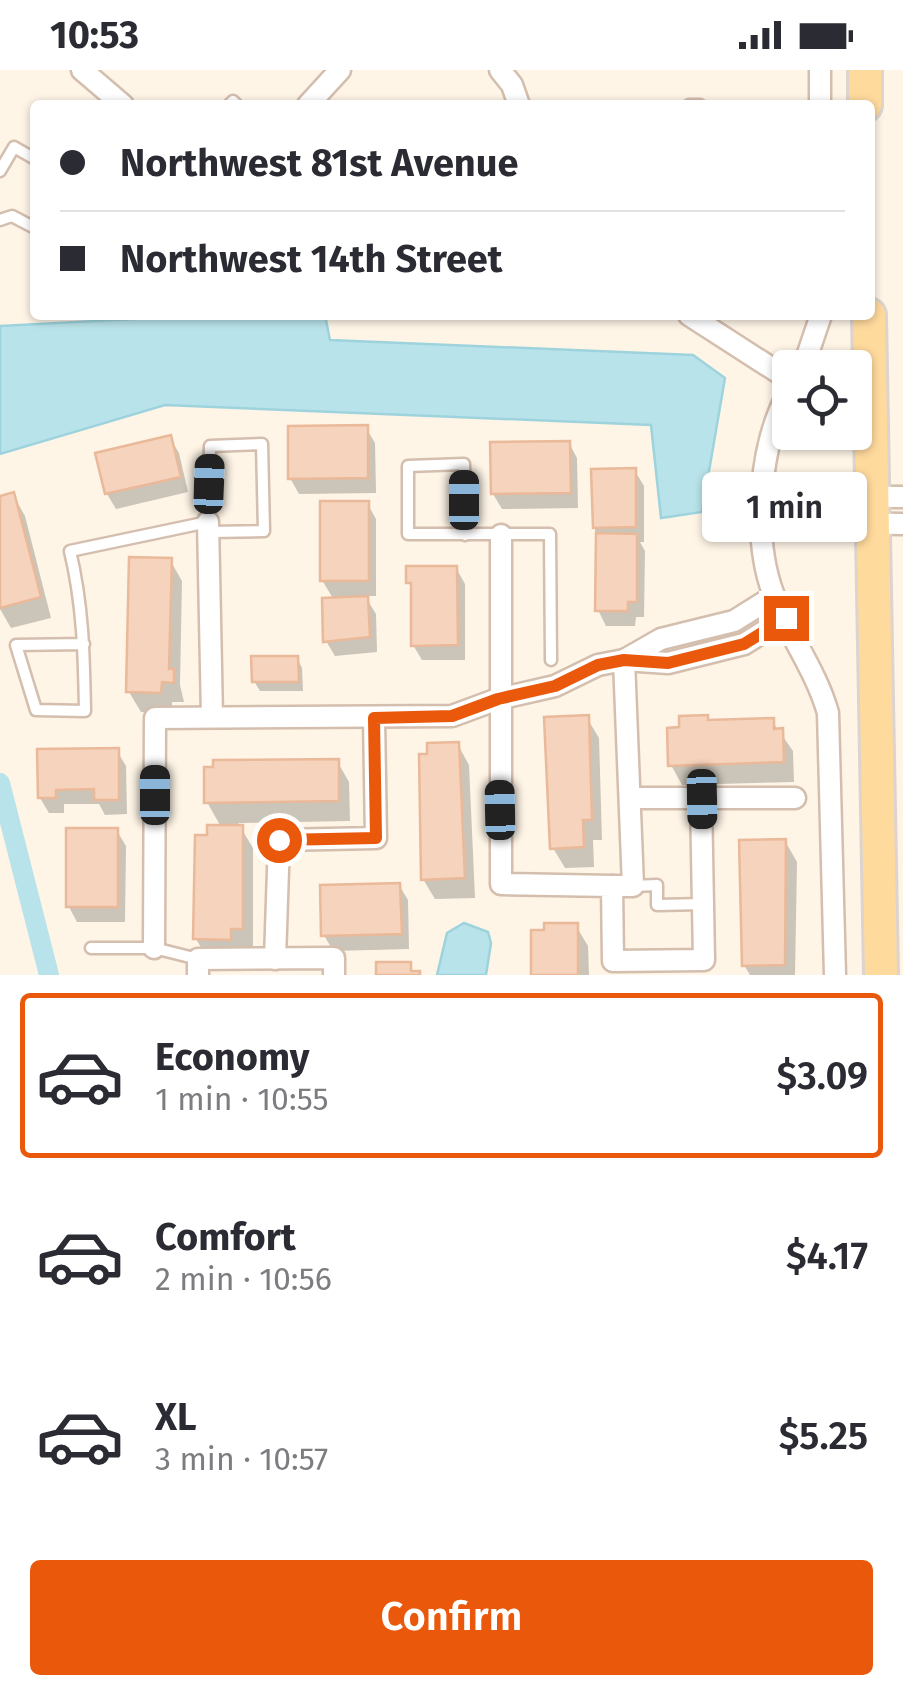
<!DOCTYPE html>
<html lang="en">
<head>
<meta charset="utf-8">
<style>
	body { margin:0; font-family:"Fira Sans",sans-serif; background:#f2f2f3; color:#2b2b33; height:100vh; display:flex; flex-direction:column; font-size:38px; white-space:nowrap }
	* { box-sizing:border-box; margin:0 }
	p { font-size:32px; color:#7c7c81 }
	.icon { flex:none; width:55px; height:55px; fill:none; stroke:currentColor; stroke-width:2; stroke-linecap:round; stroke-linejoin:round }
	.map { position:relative; height:905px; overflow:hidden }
	.sheet { display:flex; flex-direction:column; background:#fff; flex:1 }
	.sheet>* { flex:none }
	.hud { position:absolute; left:30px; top:30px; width:845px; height:220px; border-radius:10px; box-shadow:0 2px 8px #0004; display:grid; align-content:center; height:220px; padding:0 30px; background:#fff }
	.controls { position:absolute; left:772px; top:280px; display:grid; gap:20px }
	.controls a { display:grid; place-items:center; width:100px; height:100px; border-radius:10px; background:#fff; box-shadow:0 2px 8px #0004; font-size:50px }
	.end { position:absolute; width:45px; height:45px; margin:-22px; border:12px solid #ea580c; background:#fff; box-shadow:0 0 0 5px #fff }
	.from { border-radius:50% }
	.bubble { position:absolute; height:70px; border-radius:10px; background:#fff; box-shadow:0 2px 8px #0004; font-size:32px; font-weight:600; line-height:70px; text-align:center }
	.car { position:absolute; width:30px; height:60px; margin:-30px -15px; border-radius:12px; box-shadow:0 0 8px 2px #0007; background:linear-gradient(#222 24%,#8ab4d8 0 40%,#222 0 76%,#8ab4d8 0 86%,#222 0) }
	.hud b { display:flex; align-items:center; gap:35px; height:95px; font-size:38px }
	.hud b+b { border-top:2px solid #e1e1e2 }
	.hud i { width:25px; height:25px; background:#2b2b33 }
	ul { padding:18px 0 0; list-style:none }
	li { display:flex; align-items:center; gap:30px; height:165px; margin:0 20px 15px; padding:0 10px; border:5px solid transparent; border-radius:10px }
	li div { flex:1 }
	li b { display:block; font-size:38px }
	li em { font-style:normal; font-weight:600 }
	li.active { border-color:#ea580c }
	li>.icon { width:90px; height:90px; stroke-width:1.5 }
	.action { display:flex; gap:20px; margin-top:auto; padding:20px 30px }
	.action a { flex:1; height:115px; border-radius:10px; background:#ea580c; color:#fff; font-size:40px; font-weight:600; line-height:115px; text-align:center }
	.status { display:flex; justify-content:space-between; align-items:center; height:70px; padding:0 50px; background:#fff; direction:ltr }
	.status svg { height:28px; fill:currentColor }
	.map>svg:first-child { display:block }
	.water { fill:#b9e3ea; stroke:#9ed3dd; stroke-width:2.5 }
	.shadow { fill:#0003 }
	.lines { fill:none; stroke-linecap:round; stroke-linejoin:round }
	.canal { stroke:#b9e3ea; stroke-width:20 }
	.building { fill:#f6d3bc; stroke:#eab99a; stroke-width:2.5 }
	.lane-casing { stroke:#d4beae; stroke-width:15 }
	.street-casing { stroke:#d4beae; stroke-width:25 }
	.primary-casing { stroke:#ddd4cf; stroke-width:38 }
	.lane { stroke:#fff; stroke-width:10 }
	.street { stroke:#fff; stroke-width:20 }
	.primary { stroke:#ffda9d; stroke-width:32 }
	.route { stroke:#ea580c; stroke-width:12 }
</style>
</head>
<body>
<div class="status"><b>10:53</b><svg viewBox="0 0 49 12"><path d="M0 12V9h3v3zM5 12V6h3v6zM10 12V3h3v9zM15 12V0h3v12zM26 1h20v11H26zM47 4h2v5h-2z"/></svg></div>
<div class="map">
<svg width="903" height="905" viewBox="0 0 903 905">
	<rect width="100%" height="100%" fill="#fef5e7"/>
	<!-- water -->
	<g class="water">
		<path d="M211,245H325L330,270L693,285L725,308L702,442L661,448L651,355L165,335L0,384V256Z"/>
		<path d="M464,853L488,862L491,873L486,905H437L447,863Z"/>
	</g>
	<!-- shadow -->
	<g class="shadow">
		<path d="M366,358L375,373L376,423L299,424L290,408Z"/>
		<path d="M170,368L179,383L188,422L116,439L107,424L98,385Z"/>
		<path d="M569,373L577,388L578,438L502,439L493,424Z"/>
		<path d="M635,401L644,416V472H640L645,481L644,547H636L635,556H606L598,540L595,458Z"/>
		<path d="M13,425L25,446L51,548L11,558L0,539V429Z"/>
		<path d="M367,433L376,449V526H365L376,544L377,582L335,586L326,571L334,530L322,510Z"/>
		<path d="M170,490L182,511L180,615L184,632H172V643L141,642L129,622Z"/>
		<path d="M456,498L465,514V590H422L413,575V520L409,512Z"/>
		<path d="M297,588L302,598L303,621H260L254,611Z"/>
		<path d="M587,648L599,668L602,770H593L594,797L565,798L553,778Z"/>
		<path d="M707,648L710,653L772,651L793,681L794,712L682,715L671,695L682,660Z"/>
		<path d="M458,675L469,695L475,828L435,829L423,809Z"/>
		<path d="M117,681L126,696L127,744L105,745L99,734H64V743H49L40,728Z"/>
		<path d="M337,691L349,712L350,751L238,753L253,778V879L208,889L196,869L209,767L221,757L207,732Z"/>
		<path d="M117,761L126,776L125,852H77L69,837Z"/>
		<path d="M785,771L797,792L795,905H750L744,895Z"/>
		<path d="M399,815L408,830L409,879L333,881L324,865Z"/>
		<path d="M576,856L588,876L589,905H535Z"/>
	</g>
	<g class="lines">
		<!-- canal -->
		<path class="canal" d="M0,713L49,905"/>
	</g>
	<!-- building -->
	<g class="building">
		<path d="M368,355V408L288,409V356Z"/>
		<path d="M171,365L181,407L105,424L95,383Z"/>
		<path d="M570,371L571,423L491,424L490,372Z"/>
		<path d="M636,398V457L593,458L591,399Z"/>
		<path d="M14,422L41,527L0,538V426Z"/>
		<rect x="320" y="431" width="49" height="80"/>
		<path d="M596,463L637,464V532H628V541H595Z"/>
		<path d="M129,487L172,488L169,599H174V613L162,612L161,623L126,622Z"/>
		<path d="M406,496H457L458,575L411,576V513H406Z"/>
		<path d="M368,526L370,567L323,572L322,528Z"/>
		<path d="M251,586H298L299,612H252Z"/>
		<path d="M589,645L592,750H583L584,777L550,779L544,647Z"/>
		<path d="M708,645V650L774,648V659L783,658L784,692L668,696L667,658L679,657V646Z"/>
		<path d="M459,672L465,808L421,810L419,684H427V673Z"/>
		<path d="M119,678V730H94V719L56,720V728H38L37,679Z"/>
		<path d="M339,689V731L204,733V697H213V690Z"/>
		<path d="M207,755H243V859H231V870L193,869L195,765H207Z"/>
		<rect x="66" y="758" width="52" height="79"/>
		<path d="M786,769L785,895L742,896L739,770Z"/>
		<path d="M400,813L402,864L321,866L320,815Z"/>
		<path d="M544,853H578V905H531V860H544Z"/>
		<path d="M376,892H411V901H420V905H376Z"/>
	</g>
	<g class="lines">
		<defs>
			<g id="lane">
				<path d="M229,35L233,31L237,35"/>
				<path d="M689,35H700"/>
				<path d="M0,101L14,77L35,89"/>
				<path d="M0,150L12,146L35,158"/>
				<path d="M465,465L464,394L408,396V464H550L551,590"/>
				<path d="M84,574L16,575L36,640L85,641C84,585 83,535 70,481L208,452L210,376L262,374L264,461L211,462"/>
				<path d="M633,816L657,815V835L703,834"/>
				<path d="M91,878H154L198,889"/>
			</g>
			<g id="street">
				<path d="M82,0L123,35"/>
				<path d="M500,0L512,15L519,35"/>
				<path d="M820,0V35"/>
				<path d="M308,35L340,0"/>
				<path d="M689,245L790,310"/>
				<path d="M803,298L821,245"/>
				<path d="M790,320C759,372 752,466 773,523C788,565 816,600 828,643L835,905"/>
				<path d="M764,426L903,427"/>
				<path d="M208,452L212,647"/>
				<path d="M764,452L903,454"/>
				<path d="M501,465V814L612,816L613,891L704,890L701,729"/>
				<path d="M626,589L661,569L734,551L774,526"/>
				<path d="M633,728H795"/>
				<path d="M612,816H633L624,590"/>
				<path d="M154,878L155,648L452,646L498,629L555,616L598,595L624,590L668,593L744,574L786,548"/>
				<path d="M275,889L279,770L376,768L374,648"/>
				<path d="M198,905V889L334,888V905"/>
			</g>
			<g id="primary">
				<path d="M865,0V35"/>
				<path d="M869,245L881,905"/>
			</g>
		</defs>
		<!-- lane casing -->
		<use href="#lane" class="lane-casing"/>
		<!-- street casing -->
		<use href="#street" class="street-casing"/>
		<!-- primary casing -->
		<use href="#primary" class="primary-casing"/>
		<!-- lane -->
		<use href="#lane" class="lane"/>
		<!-- street -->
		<use href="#street" class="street"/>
		<!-- primary -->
		<use href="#primary" class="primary"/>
	</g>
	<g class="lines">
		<!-- route -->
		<path class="route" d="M279,770L376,768L374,648L452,646L498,629L555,616L598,595L624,590L668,593L744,574L786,548"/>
	</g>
</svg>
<div class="controls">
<a><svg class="icon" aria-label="locate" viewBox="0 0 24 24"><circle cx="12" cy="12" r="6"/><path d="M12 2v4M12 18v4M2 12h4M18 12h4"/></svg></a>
</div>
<i class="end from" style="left:279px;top:770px"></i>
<i class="end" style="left:786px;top:548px"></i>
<div class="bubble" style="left:702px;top:402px;width:165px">1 min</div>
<i class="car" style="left:209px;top:414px;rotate:2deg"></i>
<i class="car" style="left:464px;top:430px;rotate:0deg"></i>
<i class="car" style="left:155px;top:725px;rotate:0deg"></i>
<i class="car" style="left:702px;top:729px;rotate:179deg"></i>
<i class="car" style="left:500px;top:740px;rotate:359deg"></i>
<div class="hud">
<b><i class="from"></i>Northwest 81st Avenue</b>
<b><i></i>Northwest 14th Street</b>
</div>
</div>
<section class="sheet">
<ul>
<li class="active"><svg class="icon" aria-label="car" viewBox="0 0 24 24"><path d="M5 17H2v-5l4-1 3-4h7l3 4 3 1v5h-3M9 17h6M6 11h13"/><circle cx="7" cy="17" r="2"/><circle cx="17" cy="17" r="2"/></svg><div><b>Economy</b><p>1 min · 10:55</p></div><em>$3.09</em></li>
<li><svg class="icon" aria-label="car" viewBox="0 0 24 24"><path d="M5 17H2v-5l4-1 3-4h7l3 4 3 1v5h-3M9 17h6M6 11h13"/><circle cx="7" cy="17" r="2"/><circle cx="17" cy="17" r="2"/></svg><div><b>Comfort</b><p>2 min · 10:56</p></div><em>$4.17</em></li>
<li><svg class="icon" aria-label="car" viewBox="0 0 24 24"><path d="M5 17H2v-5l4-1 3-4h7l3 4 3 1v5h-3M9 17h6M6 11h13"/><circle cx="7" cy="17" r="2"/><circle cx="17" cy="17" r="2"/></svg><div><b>XL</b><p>3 min · 10:57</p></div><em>$5.25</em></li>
</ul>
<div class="action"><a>Confirm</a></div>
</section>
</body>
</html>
